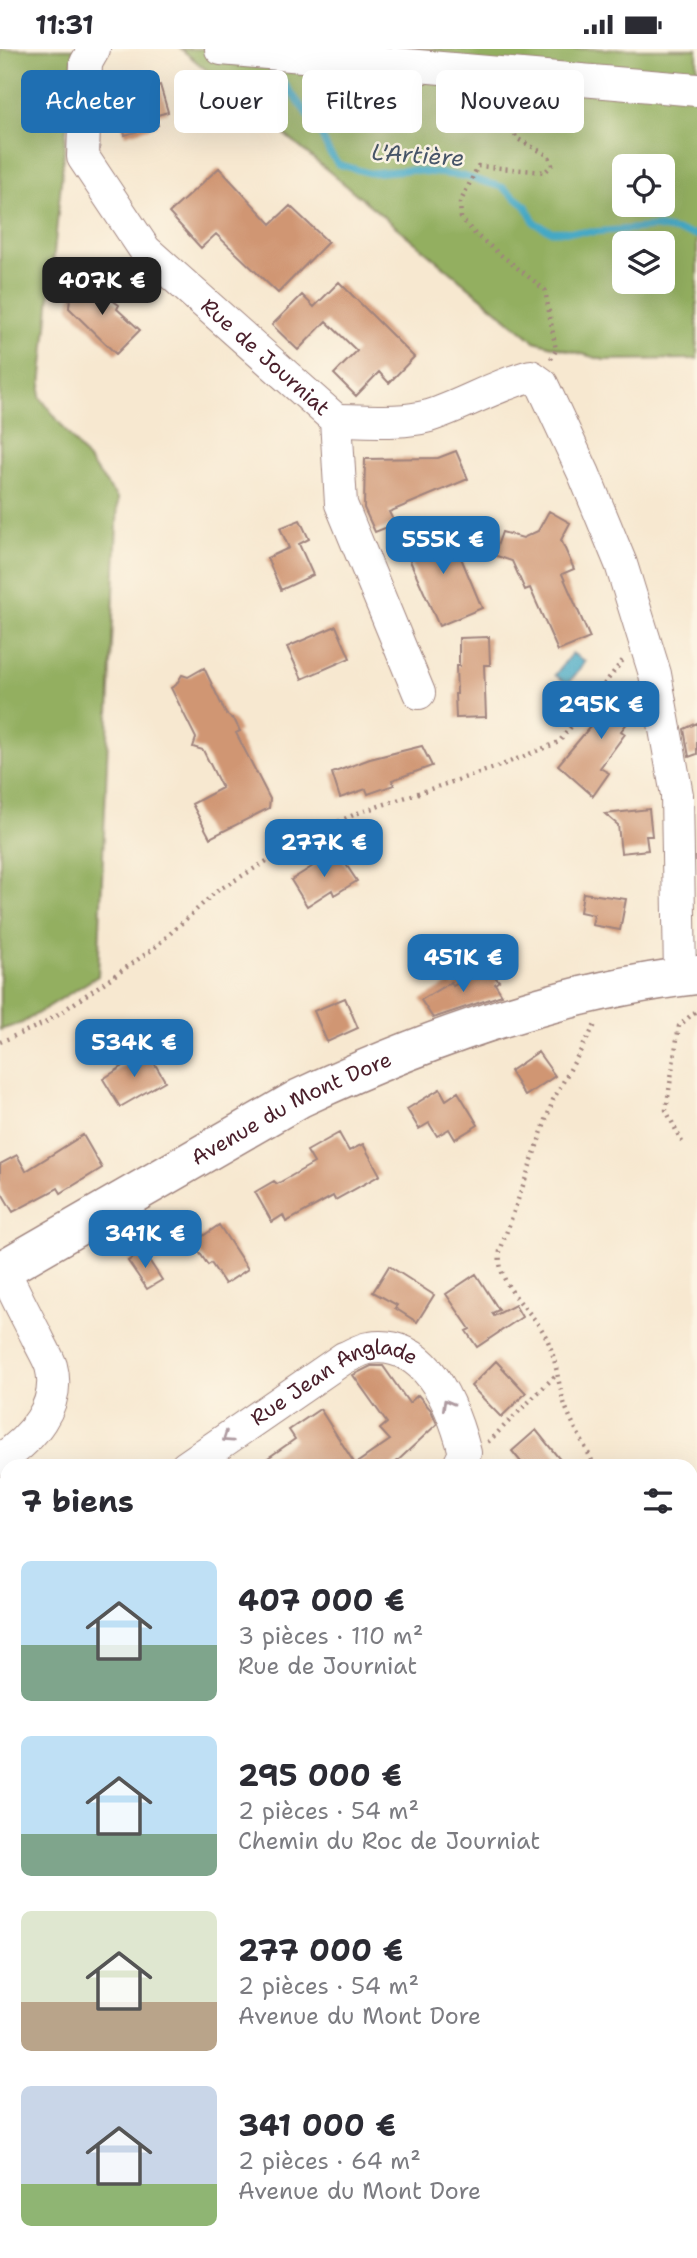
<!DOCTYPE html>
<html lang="fr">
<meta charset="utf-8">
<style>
body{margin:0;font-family:"Shantell Sans",sans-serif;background:#f7f7f7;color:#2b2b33;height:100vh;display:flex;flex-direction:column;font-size:26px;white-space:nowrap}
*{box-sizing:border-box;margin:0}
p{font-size:23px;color:#7c7c81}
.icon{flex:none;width:38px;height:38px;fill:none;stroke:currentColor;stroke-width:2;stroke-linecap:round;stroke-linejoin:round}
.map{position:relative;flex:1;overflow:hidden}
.panel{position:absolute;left:0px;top:1410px;width:698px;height:800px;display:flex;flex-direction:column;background:#fff;border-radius:21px 21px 0 0;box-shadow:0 7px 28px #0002}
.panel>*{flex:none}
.guide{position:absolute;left:21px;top:21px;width:656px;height:63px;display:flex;gap:14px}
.controls{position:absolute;left:612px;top:105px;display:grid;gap:14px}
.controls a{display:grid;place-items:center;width:63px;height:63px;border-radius:10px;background:#fff;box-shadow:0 7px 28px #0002;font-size:35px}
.price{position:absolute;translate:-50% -60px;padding:0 16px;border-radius:14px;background:#1f6fb2;color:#fff;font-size:23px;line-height:46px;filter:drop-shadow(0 2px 4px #0008)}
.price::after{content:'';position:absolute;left:50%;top:42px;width:21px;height:16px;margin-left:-10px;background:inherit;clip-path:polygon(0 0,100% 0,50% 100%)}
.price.active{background:#222;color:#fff}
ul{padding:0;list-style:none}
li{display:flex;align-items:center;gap:21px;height:175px;padding:0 21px}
li span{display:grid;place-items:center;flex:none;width:196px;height:140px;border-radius:10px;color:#555}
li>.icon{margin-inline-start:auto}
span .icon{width:84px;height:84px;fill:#fffc;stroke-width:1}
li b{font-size:30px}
h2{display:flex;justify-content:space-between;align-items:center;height:84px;padding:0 21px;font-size:30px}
.pill{padding:0 24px;border-radius:10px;background:#fff;box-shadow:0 7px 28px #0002;font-size:24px;line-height:63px}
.pill.active{background:#1f6fb2;color:#fff}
.status{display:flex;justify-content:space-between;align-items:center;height:49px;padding:0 35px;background:#fff;direction:ltr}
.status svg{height:19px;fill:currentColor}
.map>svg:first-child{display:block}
.forest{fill:#93af61;stroke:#6e6746;stroke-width:2;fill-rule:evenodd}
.water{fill:#45a8c5;stroke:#486478;stroke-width:2}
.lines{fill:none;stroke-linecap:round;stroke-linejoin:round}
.stream{stroke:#45a8c5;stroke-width:7}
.building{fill:#d09673}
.minor-casing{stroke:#a0847e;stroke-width:34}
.major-casing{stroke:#a0847e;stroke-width:41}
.path{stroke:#a0847e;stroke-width:4.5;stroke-dasharray:2 5;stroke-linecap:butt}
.minor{stroke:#fff;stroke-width:32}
.major{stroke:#fff;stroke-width:38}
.oneway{stroke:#ae9aa0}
.labels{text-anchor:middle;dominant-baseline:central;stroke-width:5;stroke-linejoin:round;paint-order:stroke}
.street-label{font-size:21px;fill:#4a1f2b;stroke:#fcf5e5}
.water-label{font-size:23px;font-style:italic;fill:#485669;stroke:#fcf5e5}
</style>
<div class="status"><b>11:31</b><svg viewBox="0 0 49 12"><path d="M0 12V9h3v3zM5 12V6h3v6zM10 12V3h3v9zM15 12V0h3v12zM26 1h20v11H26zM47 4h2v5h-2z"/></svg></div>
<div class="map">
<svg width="697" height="2209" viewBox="0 0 697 2209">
<rect width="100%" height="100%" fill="#fcf5e5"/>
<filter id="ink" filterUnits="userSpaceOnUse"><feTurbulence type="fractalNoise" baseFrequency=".0143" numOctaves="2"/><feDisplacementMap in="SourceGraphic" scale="14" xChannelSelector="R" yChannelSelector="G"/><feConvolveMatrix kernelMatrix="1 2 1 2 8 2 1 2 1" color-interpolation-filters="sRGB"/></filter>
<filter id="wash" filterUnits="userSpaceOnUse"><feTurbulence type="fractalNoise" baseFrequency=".00686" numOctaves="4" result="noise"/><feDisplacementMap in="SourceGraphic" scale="28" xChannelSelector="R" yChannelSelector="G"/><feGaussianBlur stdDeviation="1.57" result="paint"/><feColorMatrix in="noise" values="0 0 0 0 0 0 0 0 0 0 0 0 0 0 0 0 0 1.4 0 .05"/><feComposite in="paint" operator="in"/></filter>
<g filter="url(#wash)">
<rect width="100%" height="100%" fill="#f7e8d0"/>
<path class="forest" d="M 0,0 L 74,0 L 40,348 L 118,450 L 98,927 L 22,974 L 0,981 Z
M 181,0 L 697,0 L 697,310 L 604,311 L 534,292 ZM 625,117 L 663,117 L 663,156 L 625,156 ZM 625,194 L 663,194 L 663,233 L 625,233 Z"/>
<path class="water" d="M 572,604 L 585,613 L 568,635 L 555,626 Z"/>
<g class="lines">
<path class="stream" d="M 268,12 L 320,83 L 329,103 L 338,115 L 369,124 L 409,121 L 463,127 L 502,138 L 526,157 L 535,174 L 551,182 L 593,183 L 656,178 L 697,186
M 691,1644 L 697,1635
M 691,1845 L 697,1856
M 691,2122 L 697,2114
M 691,2203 L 692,2209"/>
</g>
<g id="blocks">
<path class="building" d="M 160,36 L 168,63 L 154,67 L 158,76 L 125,86 L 119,66 L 127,63 L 123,48 Z
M 219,119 L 271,175 L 290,157 L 328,193 L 278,244 L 216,185 L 201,199 L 169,164 Z
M 85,232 L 119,256 L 117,260 L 140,281 L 116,305 L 69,259 L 70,248 Z
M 339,233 L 414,308 L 389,334 L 379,323 L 356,347 L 334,325 L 357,302 L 326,272 L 298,301 L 272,276 L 302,246 L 314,258 Z
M 456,402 L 468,430 L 389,463 L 395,475 L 375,483 L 364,459 L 365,410 L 438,409 Z
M 549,462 L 570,474 L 561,491 L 574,520 L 562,525 L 590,589 L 558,602 L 530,539 L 525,541 L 512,512 L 494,506 L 502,483 L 523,489 L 538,482 Z
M 300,471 L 309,490 L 299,495 L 313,526 L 281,541 L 267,509 L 289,499 L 280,479 Z
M 448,478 L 482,559 L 439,577 L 403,496 Z
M 336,577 L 350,609 L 302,630 L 287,598 Z
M 489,588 L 490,616 L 484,616 L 486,668 L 456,669 L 455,645 L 457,645 L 456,617 L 459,617 L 459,589 Z
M 204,619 L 226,665 L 235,672 L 240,682 L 236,684 L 270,750 L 269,759 L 210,789 L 192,755 L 222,739 L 203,701 L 193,698 L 196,689 L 171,639 L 176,636 L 182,626 L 188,628 Z
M 626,635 L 640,646 L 642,655 L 621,682 L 625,685 L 600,719 L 609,724 L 593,747 L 558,716 Z
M 697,674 L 697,705 L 689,708 L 684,680 Z
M 422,697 L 432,717 L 392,731 L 394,736 L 368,745 L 366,740 L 340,749 L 332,724 L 370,710 Z
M 649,760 L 652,787 L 646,787 L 648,801 L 621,804 L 618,776 L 605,765 Z
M 337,802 L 357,832 L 334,846 L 332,841 L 307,857 L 291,831 Z
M 583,844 L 626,850 L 620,881 L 592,876 L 594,866 L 580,863 Z
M 485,918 L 499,932 L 495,935 L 502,946 L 433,969 L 421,951 L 451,933 L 453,937 Z
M 345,949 L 358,979 L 327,993 L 314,962 Z
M 147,1002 L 165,1032 L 120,1058 L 103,1030 Z
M 538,1003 L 555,1027 L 525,1047 L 510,1022 Z
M 440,1040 L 446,1051 L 458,1043 L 478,1076 L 455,1090 L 449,1080 L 437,1087 L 429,1074 L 419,1080 L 407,1060 Z
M 339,1084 L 349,1102 L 363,1095 L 380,1126 L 335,1151 L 333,1147 L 286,1173 L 283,1166 L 272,1173 L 255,1143 L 274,1132 L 277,1135 L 314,1114 L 307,1102 Z
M 83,1086 L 102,1119 L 61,1144 L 58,1139 L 13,1163 L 0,1141 L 0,1115 L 17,1106 L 26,1122 Z
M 219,1176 L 248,1220 L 225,1235 L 211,1214 L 208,1216 L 193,1194 Z
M 143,1202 L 162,1231 L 147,1240 L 128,1212 Z
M 389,1217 L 434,1246 L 417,1273 L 395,1259 L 397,1256 L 373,1243 Z
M 476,1225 L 499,1261 L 492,1264 L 494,1267 L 515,1256 L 522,1268 L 477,1298 L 466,1282 L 470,1280 L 446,1245 Z
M 496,1312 L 526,1344 L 501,1368 L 471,1337 Z
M 371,1317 L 383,1317 L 409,1354 L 418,1346 L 431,1361 L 437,1375 L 391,1418 L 255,1418 L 295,1390 L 289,1381 L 320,1360 L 355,1415 L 390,1391 L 380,1380 L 387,1374 L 353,1326 Z
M 536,1381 L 566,1418 L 525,1418 L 512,1402 Z"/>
</g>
</g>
<g filter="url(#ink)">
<use href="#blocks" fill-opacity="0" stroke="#a0847e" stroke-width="2"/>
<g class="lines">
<defs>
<g id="minor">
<path id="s1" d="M 94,0 L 86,14 L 83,108 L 145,201 L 336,371 L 341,455 L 419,644"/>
<path d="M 221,0 L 697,41"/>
<path d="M 336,371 C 366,371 400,375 429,367 C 464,356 495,336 531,327 L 542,335 L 584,425 L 621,515 L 655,625 L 677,746 L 680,928"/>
<path d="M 0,1411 C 30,1391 62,1357 51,1317 C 48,1308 41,1297 37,1288 C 25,1265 14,1243 3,1220"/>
<path id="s2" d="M 186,1418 L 344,1309 C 352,1306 361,1300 369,1299 C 428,1290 453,1358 465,1404 L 458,1418"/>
<path d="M 0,1729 L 7,1735"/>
<path d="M 0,1919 L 7,1908"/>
</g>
<g id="major">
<path id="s3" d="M 0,1222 L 300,1049 C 425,990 560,942 697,926"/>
</g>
</defs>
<use href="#minor" class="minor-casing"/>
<use href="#major" class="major-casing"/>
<path class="path" d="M 551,310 L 556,301 L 545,241 L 476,186 L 461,169 L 460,154 L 478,117 L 545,123 L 552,116 L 549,107 L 516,89 L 512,76 L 525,67 L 552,56
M 0,993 L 45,974 L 76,953 L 153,900 L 217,842 L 315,783 L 358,764 L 497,718 L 559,693 L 623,611
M 682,1093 L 666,1061 L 679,977 L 697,961
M 488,1393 L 557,1325
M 595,1418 C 586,1398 574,1379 566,1359 C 557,1335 557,1308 545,1286 C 529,1257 496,1238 500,1202 L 553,1051 L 596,974
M 0,1444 L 7,1439
M 691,1891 L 697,1904
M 691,1935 L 697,1934
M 691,1967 L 697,1951
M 0,2102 L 7,2095
M 650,2203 L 651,2209"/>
<use href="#minor" class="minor"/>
<use href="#major" class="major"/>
</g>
<defs><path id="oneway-chevron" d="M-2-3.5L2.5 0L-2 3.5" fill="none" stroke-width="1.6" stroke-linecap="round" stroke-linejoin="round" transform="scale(1.75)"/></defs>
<g class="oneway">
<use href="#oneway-chevron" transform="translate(447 1355) rotate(-119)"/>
<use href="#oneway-chevron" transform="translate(227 1389) rotate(146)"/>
</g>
</g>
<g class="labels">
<g class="street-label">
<text stroke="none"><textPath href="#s1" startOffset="383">Rue de Journiat</textPath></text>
<text stroke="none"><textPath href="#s3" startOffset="334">Avenue du Mont Dore</textPath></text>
<text stroke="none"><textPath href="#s2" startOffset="175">Rue Jean Anglade</textPath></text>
</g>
<g class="water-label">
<text transform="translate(418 106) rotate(4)">L'Artière</text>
</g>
</g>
</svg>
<div class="controls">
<a><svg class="icon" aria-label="locate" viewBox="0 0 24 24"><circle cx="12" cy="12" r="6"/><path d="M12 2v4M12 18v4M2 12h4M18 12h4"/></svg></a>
<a><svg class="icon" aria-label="layers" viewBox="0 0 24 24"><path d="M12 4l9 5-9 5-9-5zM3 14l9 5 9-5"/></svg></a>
</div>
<b class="price active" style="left:102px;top:268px">407K €</b>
<b class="price" style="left:443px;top:527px">555K €</b>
<b class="price" style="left:601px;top:692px">295K €</b>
<b class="price" style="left:324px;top:830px">277K €</b>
<b class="price" style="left:463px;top:945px">451K €</b>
<b class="price" style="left:134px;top:1030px">534K €</b>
<b class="price" style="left:145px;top:1221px">341K €</b>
<div class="guide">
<a class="pill active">Acheter</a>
<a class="pill">Louer</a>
<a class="pill">Filtres</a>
<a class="pill">Nouveau</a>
</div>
<section class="panel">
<h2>7 biens<svg class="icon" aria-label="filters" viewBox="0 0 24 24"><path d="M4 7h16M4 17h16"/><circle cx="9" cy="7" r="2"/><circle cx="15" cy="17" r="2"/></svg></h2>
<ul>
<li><span style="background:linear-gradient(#bfe0f5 60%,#7fa58c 0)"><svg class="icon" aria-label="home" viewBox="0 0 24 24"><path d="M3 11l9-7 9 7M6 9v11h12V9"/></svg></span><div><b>407 000 €</b><p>3 pièces · 110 m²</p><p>Rue de Journiat</p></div></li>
<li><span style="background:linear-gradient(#bfe0f5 70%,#7fa58c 0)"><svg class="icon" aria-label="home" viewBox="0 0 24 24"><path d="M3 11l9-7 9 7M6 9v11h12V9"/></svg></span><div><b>295 000 €</b><p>2 pièces · 54 m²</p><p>Chemin du Roc de Journiat</p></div></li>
<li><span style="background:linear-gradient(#dfe7d0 65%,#b9a48a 0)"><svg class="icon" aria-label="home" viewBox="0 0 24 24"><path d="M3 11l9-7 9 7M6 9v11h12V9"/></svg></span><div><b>277 000 €</b><p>2 pièces · 54 m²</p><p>Avenue du Mont Dore</p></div></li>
<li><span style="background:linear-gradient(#c9d6e8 70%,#8fb573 0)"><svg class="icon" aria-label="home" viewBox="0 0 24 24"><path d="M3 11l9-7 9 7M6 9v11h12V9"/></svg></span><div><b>341 000 €</b><p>2 pièces · 64 m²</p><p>Avenue du Mont Dore</p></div></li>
</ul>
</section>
</div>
